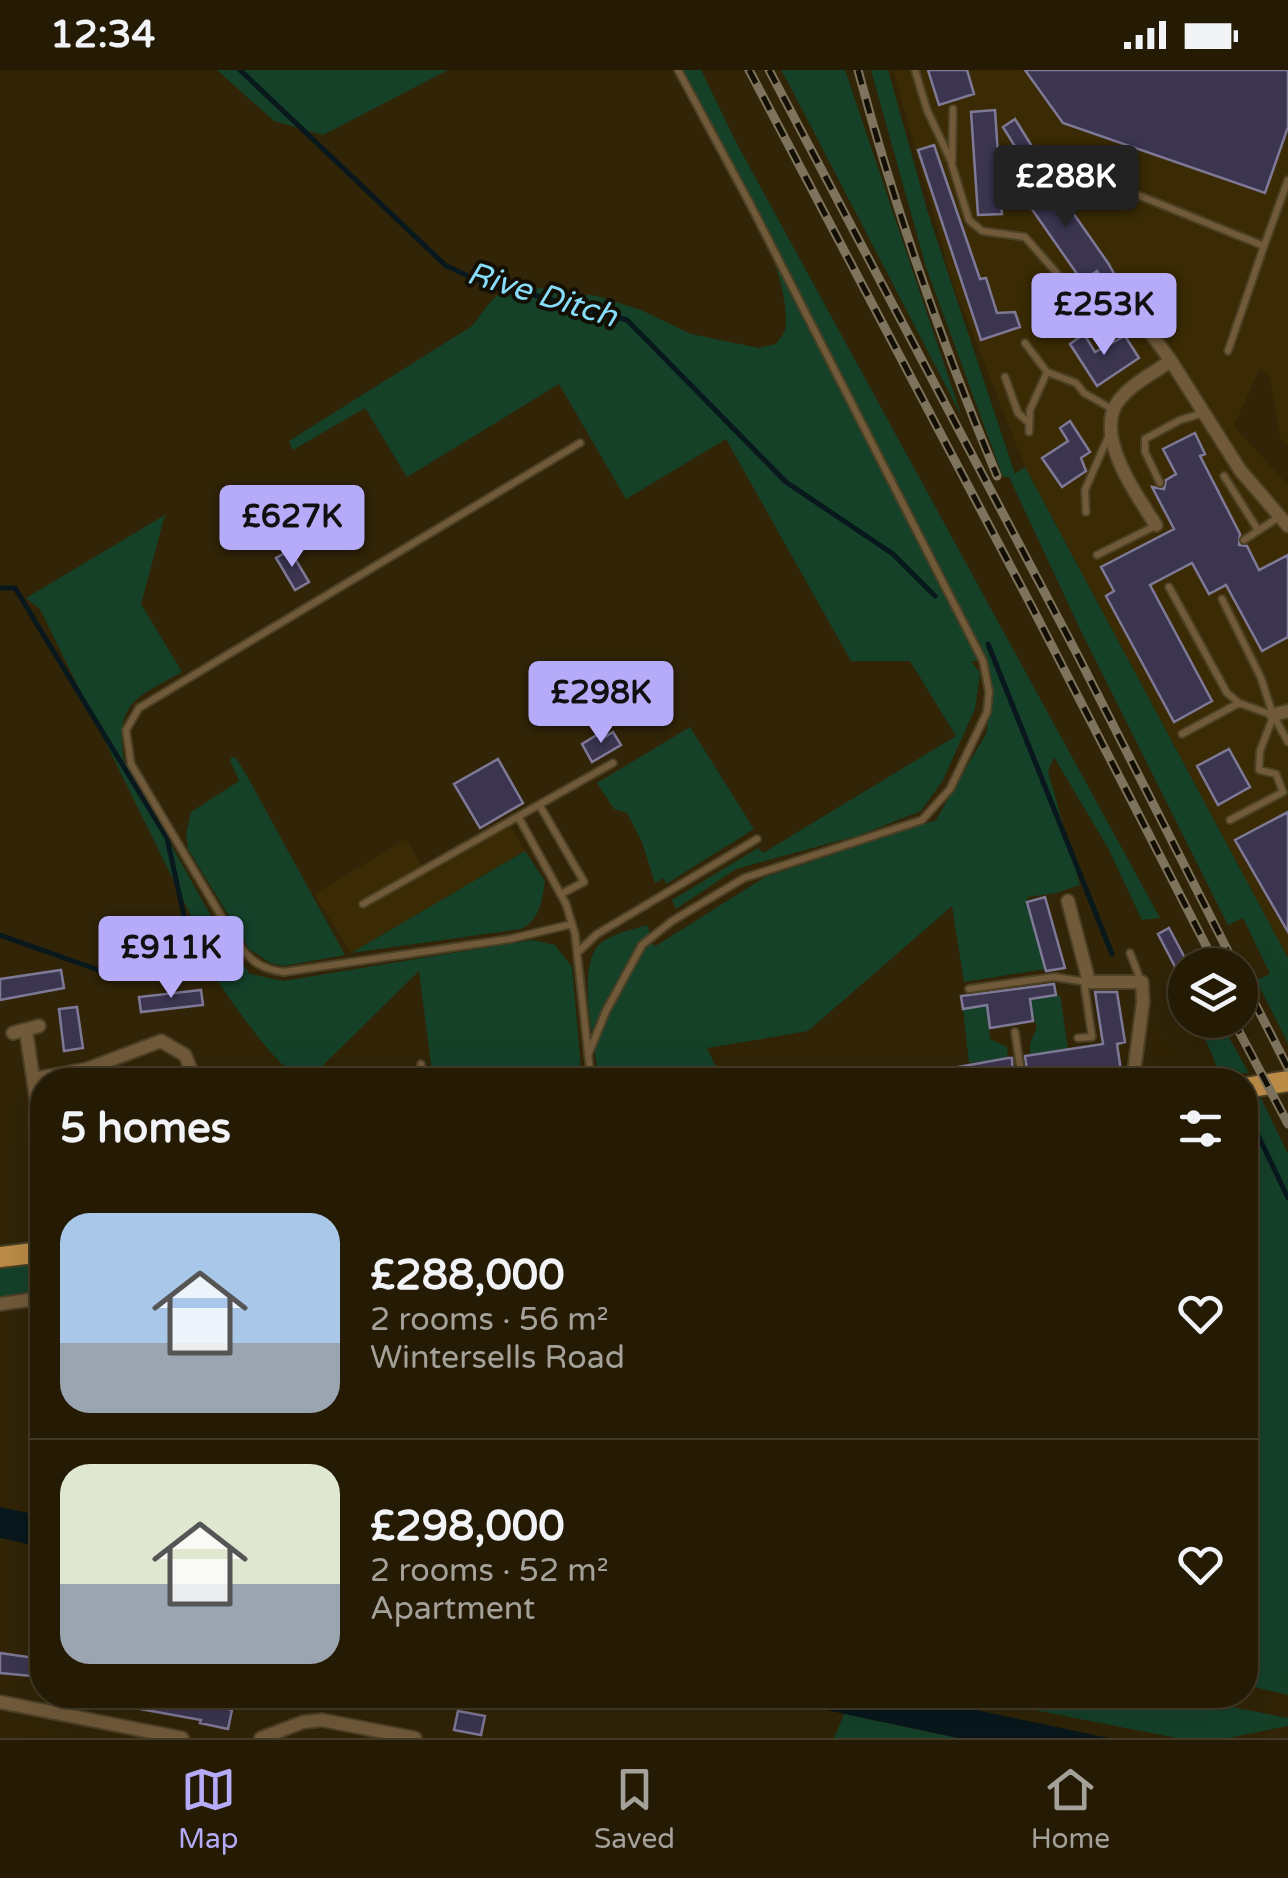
<!DOCTYPE html>
<meta charset="utf-8">
<style>
body{margin:0;font-family:"Varela Round",sans-serif;background:#312813;color:#f1f3f6;height:100vh;display:flex;flex-direction:column;font-size:38px;white-space:nowrap}
*{box-sizing:border-box;margin:0}
p{font-size:32px;color:#a3a19a}
.icon{flex:none;width:55px;height:55px;fill:none;stroke:currentColor;stroke-width:2;stroke-linecap:round;stroke-linejoin:round}
.map{position:relative;flex:1;overflow:hidden}
.side{position:absolute;left:30px;top:998px;width:1228px;height:640px;display:flex;flex-direction:column;background:#251b05;border-radius:40px;box-shadow:0 10px 40px #0002,0 0 0 2px #423927}
.side>*{flex:none}
.buttons{position:absolute;left:1168px;top:878px;display:grid;gap:20px}
.buttons a{display:grid;place-items:center;width:90px;height:90px;border-radius:50%;background:#251b05;box-shadow:0 10px 40px #0002,0 0 0 2px #423927;font-size:50px}
.price{position:absolute;translate:-50% -85px;padding:0 22px;border-radius:10px;background:#b6abf8;color:#111;font-size:32px;line-height:65px;filter:drop-shadow(0 2px 5px #0008)}
.price::after{content:'';position:absolute;left:50%;top:60px;width:30px;height:22px;margin-left:-15px;background:inherit;clip-path:polygon(0 0,100% 0,50% 100%)}
.price.on{background:#222;color:#fff}
ul{padding:0;list-style:none}
li{display:flex;align-items:center;gap:30px;height:250px;padding:0 30px}
li+li{border-top:2px solid #423927}
li span{display:grid;place-items:center;flex:none;width:280px;height:200px;border-radius:30px;color:#555}
li>.icon{margin-inline-start:auto}
span .icon{width:120px;height:120px;fill:#fffc;stroke-width:1}
li b{font-size:42px}
h2{display:flex;justify-content:space-between;align-items:center;height:120px;padding:0 30px;font-size:42px}
.status{display:flex;justify-content:space-between;align-items:center;height:70px;padding:0 50px;background:#251b05;direction:ltr}
.status svg{height:28px;fill:currentColor}
.menu{display:flex;justify-content:space-around;align-items:center;height:140px;border-top:2px solid #423927;background:#251b05;font-size:28px;color:#a3a19a}
.menu a{display:grid;justify-items:center;gap:5px}
.menu .on{color:#b6abf8}
.map>svg:first-child{display:block}
.built{fill:#3a2b04}
.green{fill:#154129}
.water{fill:#08181d}
.lines{fill:none;stroke-linecap:round;stroke-linejoin:round}
.stream{stroke:#08181d;stroke-width:5}
.building{fill:#3b3550;stroke:#7f7998;stroke-width:2.5}
.lane-casing{stroke:#4c4025;stroke-width:10}
.street-casing{stroke:#4c4025;stroke-width:16}
.primary-casing{stroke:#4c4025;stroke-width:24}
.lane{stroke:#715a3a;stroke-width:6}
.street{stroke:#715a3a;stroke-width:12}
.primary{stroke:#bc8c47;stroke-width:20}
.rail-casing{stroke:#7e735c;stroke-width:9}
.rail{stroke:#140f04;stroke-width:5;stroke-dasharray:15;stroke-linecap:butt}
.labels{text-anchor:middle;dominant-baseline:central;stroke-width:8;stroke-linejoin:round;paint-order:stroke}
.water-label{font-size:32px;font-style:italic;fill:#87ddf9;stroke:#140f04}
</style>
<div class="status"><b>12:34</b><svg viewBox="0 0 49 12"><path d="M0 12V9h3v3zM5 12V6h3v6zM10 12V3h3v9zM15 12V0h3v12zM26 1h20v11H26zM47 4h2v5h-2z"/></svg></div>
<div class="map">
<svg width="1288" height="1668" viewBox="0 0 1288 1668">
<rect width="100%" height="100%" fill="#312407"/>
<path class="built" d="M 893,0 L 1288,0 L 1288,377 L 1280,367 L 1270,308 L 1260,298 L 1234,356 L 1288,415 L 1288,888 L 1025,397 L 953,214 Z
M 505,748 L 525,781 L 351,883 L 314,824 L 406,769 L 423,797 Z"/>
<path class="green" d="M 217,0 L 448,0 L 323,65 L 274,51 Z
M 678,0 L 701,0 L 737,74 L 1160,848 L 1142,850 L 1108,778 L 1054,687 L 1048,701 L 1080,815 L 1056,823 L 1027,827 L 1045,899 L 964,912 L 952,836 L 808,961 L 707,978 L 722,1010 L 599,1010 C 595,977 577,903 597,877 C 608,864 632,860 647,855 L 654,877 L 765,807 L 936,750 L 987,662 L 989,622 L 983,591 L 971,591 L 980,603 L 975,639 L 943,710 L 921,741 L 860,765 L 736,799 L 676,839 L 672,830 L 758,778 L 763,783 L 956,666 L 910,591 L 851,591 L 726,369 L 626,429 L 559,314 L 407,407 L 365,338 L 293,380 L 289,371 L 472,256 C 485,239 497,219 518,215 L 597,226 L 641,240 L 691,264 L 759,278 L 776,274 C 781,267 786,262 786,254 C 789,186 711,61 678,0 Z
M 781,0 L 845,0 L 962,347 L 791,18 Z
M 871,0 L 888,0 L 928,143 L 1015,404 L 1025,397 L 1288,888 L 1288,973 L 1256,910 L 1270,904 L 1243,848 L 1228,855 L 1080,559 L 1009,407 L 1003,407 L 926,197 Z
M 165,445 L 141,534 L 182,602 C 134,629 115,632 124,691 L 220,862 L 250,904 L 283,911 L 532,870 L 555,875 L 572,897 L 582,1010 L 433,1010 L 419,901 L 308,1010 C 278,1010 209,896 189,868 L 200,864 L 40,539 L 26,528 Z
M 690,657 L 754,759 L 666,814 L 664,808 L 655,813 L 642,772 L 627,743 L 614,739 L 597,713 Z
M 232,687 L 236,688 L 247,706 L 345,885 L 283,896 L 270,893 L 249,879 L 188,779 L 186,763 L 191,742 L 239,711 L 230,690 Z
M 525,781 L 545,811 C 542,830 540,850 521,859 L 351,883 Z
M 1060,925 L 1068,979 L 1030,985 L 1030,974 L 1037,957 L 1031,939 L 988,946 L 990,969 L 1007,977 L 1008,988 L 969,993 L 963,939 Z
M 1197,950 L 1219,950 L 1249,1003 L 1220,1004 Z
M 1261,1028 L 1288,1084 L 1288,1625 L 1245,1615 L 1245,1032 Z
M 42,1181 L 42,1223 L 0,1230 L 0,1187 Z
M 958,1625 L 1221,1625 L 1227,1636 L 1288,1648 L 1288,1656 L 1228,1668 L 1177,1668 Z
M 844,1644 L 845,1644 L 958,1668 L 834,1668 Z"/>
<path class="water" d="M 0,1437 L 42,1446 L 42,1477 L 0,1468 Z
M 756,1625 L 905,1625 L 1109,1668 L 958,1668 Z"/>
<g class="lines">
<path class="stream" d="M 240,0 L 445,195 L 474,209 L 627,250 L 786,412 L 893,484 L 935,526
M 0,518 L 15,518 L 167,768 L 187,860 L 170,890 L 132,898
M 988,574 L 1112,884
M 0,865 L 104,902
M 1246,1040 L 1288,1128"/>
</g>
<path class="building" d="M 928,0 L 967,0 L 974,24 L 939,35 Z
M 1025,0 L 1288,0 L 1288,57 L 1265,123 L 1063,53 Z
M 995,40 L 1002,144 L 978,145 L 971,42 Z
M 1015,49 L 1036,83 L 1024,91 L 1003,57 Z
M 934,75 L 980,209 L 986,208 L 997,243 L 1015,242 L 1020,257 L 981,270 L 918,80 Z
M 1041,97 L 1108,193 L 1124,221 L 1114,227 L 1097,201 L 1082,211 L 1015,115 Z
M 1084,264 L 1095,282 L 1125,266 L 1139,288 L 1097,316 L 1070,274 Z
M 1070,351 L 1090,382 L 1081,388 L 1086,401 L 1062,417 L 1042,388 L 1068,371 L 1060,358 Z
M 1195,363 L 1205,384 L 1200,386 L 1240,464 L 1239,475 L 1247,476 L 1259,500 L 1288,485 L 1288,567 L 1262,581 L 1226,515 L 1209,524 L 1192,493 L 1150,515 L 1212,631 L 1174,652 L 1106,526 L 1114,521 L 1101,497 L 1174,459 L 1152,417 L 1164,419 L 1166,410 L 1176,404 L 1163,379 Z
M 290,480 L 309,512 L 295,520 L 276,488 Z
M 613,662 L 621,675 L 592,692 L 582,674 L 600,663 L 603,668 Z
M 1229,679 L 1250,717 L 1218,735 L 1197,696 Z
M 498,689 L 523,733 L 480,758 L 454,714 Z
M 1288,742 L 1288,862 L 1235,770 Z
M 1045,827 L 1065,898 L 1046,901 L 1027,832 Z
M 1169,858 L 1185,888 L 1185,916 L 1158,864 Z
M 61,900 L 64,918 L 0,930 L 0,909 Z
M 1054,914 L 1056,925 L 1030,929 L 1033,951 L 990,958 L 987,935 L 963,939 L 961,926 Z
M 201,920 L 203,935 L 141,942 L 139,927 Z
M 1095,922 L 1117,922 L 1125,972 L 1117,974 L 1121,1001 L 1048,1010 L 1043,1010 L 1042,1005 L 1028,1007 L 1025,986 L 1103,974 Z
M 77,937 L 83,978 L 64,981 L 59,939 Z
M 1008,988 L 1012,988 L 1013,1010 L 926,1010 L 925,1003 Z
M 0,1583 L 42,1589 L 42,1607 L 0,1603 Z
M 131,1625 L 193,1629 L 232,1640 L 228,1659 L 200,1653 L 201,1650 L 129,1637 Z
M 458,1641 L 485,1646 L 481,1665 L 454,1660 Z"/>
<g class="lines">
<defs>
<path id="lane" d="M 915,0 L 927,40 L 952,93
M 953,39 L 952,95 L 969,150 L 982,161 L 1025,167 L 1097,249 L 1141,251
M 1083,103 L 1264,176 L 1288,110
M 1025,273 L 1047,302 L 1076,313 L 1084,323 L 1112,339
M 1228,281 L 1264,176
M 1005,307 L 1018,343 L 1029,353
M 1029,362 L 1030,340 L 1047,302
M 1224,406 L 1258,460
M 1160,413 L 1145,382 L 1145,369 L 1180,350 L 1204,343
M 1086,442 L 1085,420 L 1109,365
M 1244,470 L 1279,447
M 1097,485 L 1155,456
M 1169,517 L 1227,623 L 1239,633 L 1272,645
M 1222,529 L 1261,608 L 1273,645 L 1288,672
M 1182,664 L 1239,633
M 540,736 L 584,812 L 561,824
M 519,748 L 566,834 L 575,864 L 591,1010
M 1230,750 L 1283,722 L 1276,704 L 1259,700 L 1260,681 L 1273,647
M 363,834 L 613,693
M 572,854 L 510,869 L 284,902 C 259,899 248,889 234,868 L 131,694 L 126,660 L 139,638 L 580,373
M 578,882 L 597,864 L 757,769
M 1130,883 L 1141,911
M 969,919 L 1054,907 L 1087,912
M 1015,962 L 1022,1010
M 1078,968 L 1092,967 L 1084,912
M 588,985 L 606,941 L 642,875 L 672,851 L 744,808 L 922,750 L 950,719 L 987,642 L 989,622 L 983,591 L 749,132 L 678,0
M 421,994 L 423,1010"/>
<path id="street" d="M 1142,251 L 1171,291
M 1156,455 C 1138,428 1101,375 1113,341 C 1120,320 1153,303 1171,291 L 1240,400 L 1288,456
M 1273,645 L 1288,641
M 1068,831 L 1089,912 L 1142,912 L 1143,932 L 1133,1010
M 26,961 L 42,1068
M 13,963 L 39,956
M 33,1009 L 87,999 L 161,971 L 185,985 L 195,1010
M 0,1234 L 42,1228
M 0,1632 L 182,1668
M 261,1668 L 303,1652 L 322,1650 L 415,1668"/>
<path id="primary" d="M 1245,1018 L 1288,1011
M 0,1187 L 42,1182"/>
</defs>
<use href="#lane" class="lane-casing"/>
<use href="#street" class="street-casing"/>
<use href="#primary" class="primary-casing"/>
<use href="#lane" class="lane"/>
<use href="#street" class="street"/>
<use href="#primary" class="primary"/>
<defs>
<path id="rail" d="M 749,0 L 1032,537 L 1216,895
M 769,0 L 1076,582 L 1235,895
M 858,0 C 895,139 942,274 997,406
M 1240,904 L 1288,998
M 1233,950 L 1288,1054"/>
</defs>
<use href="#rail" class="rail-casing"/>
<use href="#rail" class="rail"/>
</g>
<g class="labels">
<g class="water-label">
<text transform="translate(542 225) rotate(17)">Rive Ditch</text>
</g>
</g>
</svg>
<div class="buttons">
<a><svg class="icon" aria-label="layers" viewBox="0 0 24 24"><path d="M12 4l9 5-9 5-9-5zM3 14l9 5 9-5"/></svg></a>
</div>
<b class="price on" style="left:1066px;top:160px">£288K</b>
<b class="price" style="left:1104px;top:288px">£253K</b>
<b class="price" style="left:292px;top:500px">£627K</b>
<b class="price" style="left:601px;top:676px">£298K</b>
<b class="price" style="left:171px;top:931px">£911K</b>
<section class="side">
<h2>5 homes<svg class="icon" aria-label="filters" viewBox="0 0 24 24"><path d="M4 7h16M4 17h16"/><circle cx="9" cy="7" r="2"/><circle cx="15" cy="17" r="2"/></svg></h2>
<ul>
<li><span style="background:linear-gradient(#a9c7e8 65%,#9aa5b1 0)"><svg class="icon" aria-label="home" viewBox="0 0 24 24"><path d="M3 11l9-7 9 7M6 9v11h12V9"/></svg></span><div><b>£288,000</b><p>2 rooms · 56 m²</p><p>Wintersells Road</p></div><svg class="icon" aria-label="heart" viewBox="0 0 24 24"><path d="M12 20l-8-8c-3-5 5-10 8-4 3-6 11-1 8 4z"/></svg></li>
<li><span style="background:linear-gradient(#dfe7d0 60%,#9aa5b1 0)"><svg class="icon" aria-label="home" viewBox="0 0 24 24"><path d="M3 11l9-7 9 7M6 9v11h12V9"/></svg></span><div><b>£298,000</b><p>2 rooms · 52 m²</p><p>Apartment</p></div><svg class="icon" aria-label="heart" viewBox="0 0 24 24"><path d="M12 20l-8-8c-3-5 5-10 8-4 3-6 11-1 8 4z"/></svg></li>
</ul>
</section>
</div>
<nav class="menu">
<a class="on"><svg class="icon" aria-label="map" viewBox="0 0 24 24"><path d="M3 6l6-2 6 2 6-2v14l-6 2-6-2-6 2zM9 4v14M15 6v14"/></svg>Map</a>
<a><svg class="icon" aria-label="saved" viewBox="0 0 24 24"><path d="M7 4h10v16l-5-4-5 4z"/></svg>Saved</a>
<a><svg class="icon" aria-label="home" viewBox="0 0 24 24"><path d="M3 11l9-7 9 7M6 9v11h12V9"/></svg>Home</a>
</nav>
